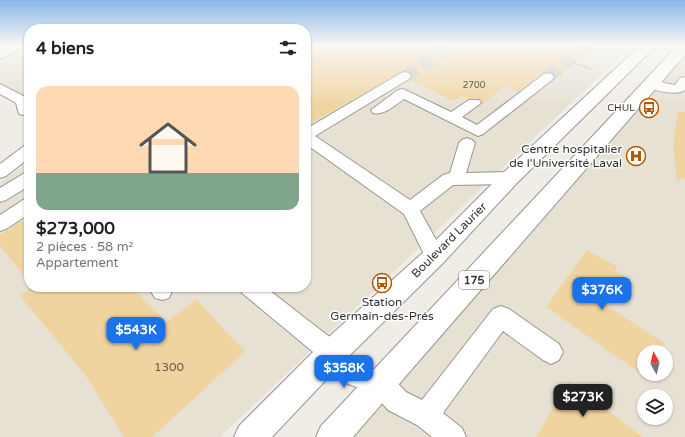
<!DOCTYPE html>
<html lang="fr">
<meta charset="utf-8">
<style>
body{margin:0;font-family:"Varela Round",sans-serif;background:#f2f2f2;color:#202124;height:100vh;display:flex;flex-direction:column;font-size:15px;white-space:nowrap}
*{box-sizing:border-box;margin:0}
p{font-size:13px;color:#757577}
.icon{flex:none;width:22px;height:22px;fill:none;stroke:currentColor;stroke-width:2;stroke-linecap:round;stroke-linejoin:round}
.map{position:relative;flex:1;overflow:hidden}
.panel{position:absolute;left:24px;top:24px;width:287px;height:268px;display:flex;flex-direction:column;background:#fff;border-radius:16px;box-shadow:0 1px 3px #0004}
.panel>*{flex:none}
.needle{width:26px;rotate:352deg}
.buttons{position:absolute;left:637px;top:345px;display:grid;gap:8px}
.buttons a{display:grid;place-items:center;width:36px;height:36px;border-radius:50%;background:#fff;box-shadow:0 1px 3px #0004;font-size:20px}
.price{position:absolute;translate:-50% -34px;padding:0 9px;border-radius:8px;background:#1a73e8;color:#fff;font-size:13px;line-height:26px;filter:drop-shadow(0 1px 2px #0008)}
.price::after{content:'';position:absolute;left:50%;top:24px;width:12px;height:9px;margin-left:-6px;background:inherit;clip-path:polygon(0 0,100% 0,50% 100%)}
.price.on{background:#222;color:#fff}
ul{padding:0;list-style:none}
li{display:grid;align-content:center;gap:8px;height:212px;padding:0 12px}
li span{display:grid;place-items:center;height:124px;border-radius:12px;color:#555}
li>.icon{margin-inline-start:auto}
span .icon{width:72px;height:72px;fill:#fffc;stroke-width:1}
li b{font-size:17px}
h2{display:flex;justify-content:space-between;align-items:center;height:48px;padding:0 12px;font-size:17px}
.map>svg:first-child{display:block}
.built{fill:#e7e1d4;fill-rule:evenodd}
.building{fill:#f0d4a0}
.lines{fill:none;stroke-linecap:round;stroke-linejoin:round}
.minor-tunnel{stroke:#cac8c3;stroke-width:13;stroke-dasharray:13 6;stroke-linecap:butt}
.minor-casing{stroke:#989690;stroke-width:2}
.major-casing{stroke:#989690;stroke-width:2}
.path{stroke:#8d8b88;stroke-width:2;stroke-dasharray:1.5 2;stroke-linecap:butt}
.minor{fill:#fff;fill-rule:evenodd}
.major{fill:#fff;fill-rule:evenodd}
.labels{text-anchor:middle;dominant-baseline:central;stroke-width:3;stroke-linejoin:round;paint-order:stroke}
.far-number-label{font-size:9px;fill:#635b4d}
.far-poi-label{font-size:10px;fill:#343331;stroke:#fff;text-anchor:end}
.shield{fill:#fff;stroke:#71706f;stroke-width:1}
.shield-label{font-size:11px;font-weight:bold;fill:#343331}
.poi-label{font-size:12px;fill:#343331;stroke:#fff;text-anchor:end}
.street-label{font-size:12px;fill:#343331;stroke:#fff}
.near-number-label{font-size:12px;fill:#635b4d}
</style>
<div class="map">
<svg width="685" height="437" viewBox="0 0 685 437">
<rect width="100%" height="100%" fill="#f0ede7"/>
<path class="built" d="M 29,45 L 29,102 L 0,83 L 0,60 Z
M 306,45 L 632,45 L 220,437 L 0,437 L 0,182 L 29,161 L 29,287 L 306,287 Z
M 685,46 L 685,437 L 332,437 ZM 644,352 L 666,352 L 666,374 L 644,374 ZM 644,396 L 666,396 L 666,418 L 644,418 Z"/>
<path class="building" d="M 306,45 L 595,45 L 554,80 L 555,76 L 552,73 L 544,73 L 518,92 L 505,86 L 483,104 L 481,105 L 482,102 L 479,98 L 467,99 L 461,96 L 455,100 L 451,100 L 410,80 L 412,75 L 409,72 L 401,72 L 306,126 Z
M 678,111 L 685,112 L 685,179 L 677,180 L 673,145 Z
M 21,221 L 29,226 L 29,282 L 0,246 L 0,235 Z
M 587,250 L 618,267 L 615,271 L 625,277 L 607,306 L 664,343 L 660,352 L 644,352 L 644,374 L 649,374 L 647,378 L 546,307 Z
M 32,287 L 131,287 L 167,322 L 196,299 L 245,352 L 152,437 L 124,437 L 84,373 L 20,296 Z
M 569,381 L 643,437 L 536,437 Z"/>
<g class="lines">
<path class="minor-tunnel" d="M 405,76 L 436,58 L 444,45
M 548,77 L 586,45"/>
<defs>
<path id="minor" d="M 405,72 L 409,73 L 411,76 L 409,79 L 315,136 L 410,200 L 443,175 L 450,173 L 459,143 L 462,140 L 467,138 L 472,140 L 475,143 L 466,173 L 510,172 L 516,174 L 518,178 L 516,182 L 510,184 L 453,185 L 420,211 L 445,256 L 442,262 L 435,264 L 428,262 L 404,214 L 306,144 L 306,129 L 401,73 Z
M 548,73 L 552,74 L 554,77 L 552,80 L 483,134 L 478,136 L 404,99 C 395,105 384,116 373,113 L 371,110 L 398,90 L 403,89 L 451,112 L 469,100 L 479,100 L 481,103 L 462,117 L 477,125 L 544,74 Z
M 685,77 L 685,90 C 678,96 650,91 645,84 L 646,81 C 655,79 666,84 675,85 L 680,78 Z
M 0,84 L 27,98 L 29,102 L 29,114 L 24,115 L 19,114 L 16,103 L 0,94 Z
M 29,145 L 29,158 L 6,176 L 0,178 L 0,164 L 24,146 Z
M 29,172 L 29,186 L 6,200 L 0,202 L 0,188 L 23,174 Z
M 29,198 L 29,214 L 6,229 L 0,231 L 0,215 L 23,200 Z
M 148,287 L 171,287 L 172,291 L 169,298 L 162,300 L 155,298 Z
M 239,287 L 265,287 L 340,345 L 363,366 L 389,374 L 406,392 L 422,400 L 493,309 L 501,306 L 509,309 L 559,344 L 563,352 L 559,360 L 551,364 L 543,360 L 503,331 L 443,413 L 462,428 L 466,437 L 432,437 L 417,425 L 388,410 L 373,393 L 348,384 L 324,361 L 242,293 Z"/>
<path id="major" d="M 5,45 L 23,45 L 5,57 L 0,58 L 0,48 Z
M 641,45 L 657,45 L 517,183 L 443,263 L 342,363 L 272,437 L 234,437 L 239,426 L 322,343 L 427,249 L 503,173 Z
M 678,45 L 685,45 L 685,55 L 353,437 L 316,437 L 321,426 Z"/>
</defs>
<use href="#minor" class="minor-casing"/>
<use href="#major" class="major-casing"/>
<path class="path" d="M 574,63 L 591,69"/>
<use href="#minor" class="minor"/>
<use href="#major" class="major"/>
</g>
<linearGradient id="sky" x2="0" y2="1"><stop stop-color="#87b7e8"/><stop offset="0.42" stop-color="#f8f7f4"/><stop offset="1" stop-color="#f8f7f4" stop-opacity="0"/></linearGradient>
<rect width="685" height="107" fill="url(#sky)"/>
<defs>
<symbol id="bus-ring" viewBox="-11 -11 22 22"><circle r="9.5" fill="#fff" stroke="#b55803" stroke-width="1.5"/><path d="M-5-6H5V4H4V6H2V4H-2V6H-4V4H-5ZM-3.5-4V0h7V-4ZM-3.5 1.2v1.5H-2V1.2ZM2 1.2v1.5H3.5V1.2Z" fill="#b55803"/></symbol>
<symbol id="hospital-ring" viewBox="-11 -11 22 22"><circle r="9.5" fill="#fff" stroke="#b55803" stroke-width="1.5"/><path d="M-5-5h3v3.5h4V-5h3V5h-3V1.5h-4V5h-3Z" fill="#b55803"/></symbol>
</defs>
<g fill-rule="evenodd">
<use href="#bus-ring" x="638" y="97" width="22" height="22"/>
<use href="#hospital-ring" x="625" y="145" width="22" height="22"/>
<use href="#bus-ring" x="371" y="272" width="22" height="22"/>
</g>
<g class="labels">
<g class="far-number-label">
<text x="474" y="85">2700</text>
</g>
<g class="far-poi-label">
<text x="635" y="108">CHUL</text>
</g>
<rect class="shield" x="459" y="271" width="30" height="18" rx="3"/>
<g class="shield-label">
<text x="474" y="280">175</text>
</g>
<g class="poi-label">
<text x="622" y="149">Centre hospitalier<tspan x="622" dy="14">de l'Université Laval</tspan></text>
<text x="382" y="302" text-anchor="middle">Station<tspan x="382" dy="14">Germain-des-Prés</tspan></text>
</g>
<g class="street-label">
<text transform="translate(449 240) rotate(-45)">Boulevard Laurier</text>
</g>
<g class="near-number-label">
<text x="169" y="367">1300</text>
</g>
</g>
</svg>
<div class="buttons">
<a><svg class="needle" viewBox="-14 -14 28 28"><path d="M0-13l5 13h-10z" fill="#e53935"/><path d="M0 13l5-13h-10z" fill="#757577"/></svg></a>
<a><svg class="icon" aria-label="layers" viewBox="0 0 24 24"><path d="M12 4l9 5-9 5-9-5zM3 14l9 5 9-5"/></svg></a>
</div>
<b class="price" style="left:602px;top:311px">$376K</b>
<b class="price" style="left:136px;top:351px">$543K</b>
<b class="price" style="left:344px;top:389px">$358K</b>
<b class="price on" style="left:583px;top:418px">$273K</b>
<section class="panel">
<h2>4 biens<svg class="icon" aria-label="filters" viewBox="0 0 24 24"><path d="M4 7h16M4 17h16"/><circle cx="9" cy="7" r="2"/><circle cx="15" cy="17" r="2"/></svg></h2>
<ul>
<li><span style="background:linear-gradient(#ffd9b3 70%,#7fa58c 0)"><svg class="icon" aria-label="home" viewBox="0 0 24 24"><path d="M3 11l9-7 9 7M6 9v11h12V9"/></svg></span><div><b>$273,000</b><p>2 pièces · 58 m²</p><p>Appartement</p></div></li>
</ul>
</section>
</div>
